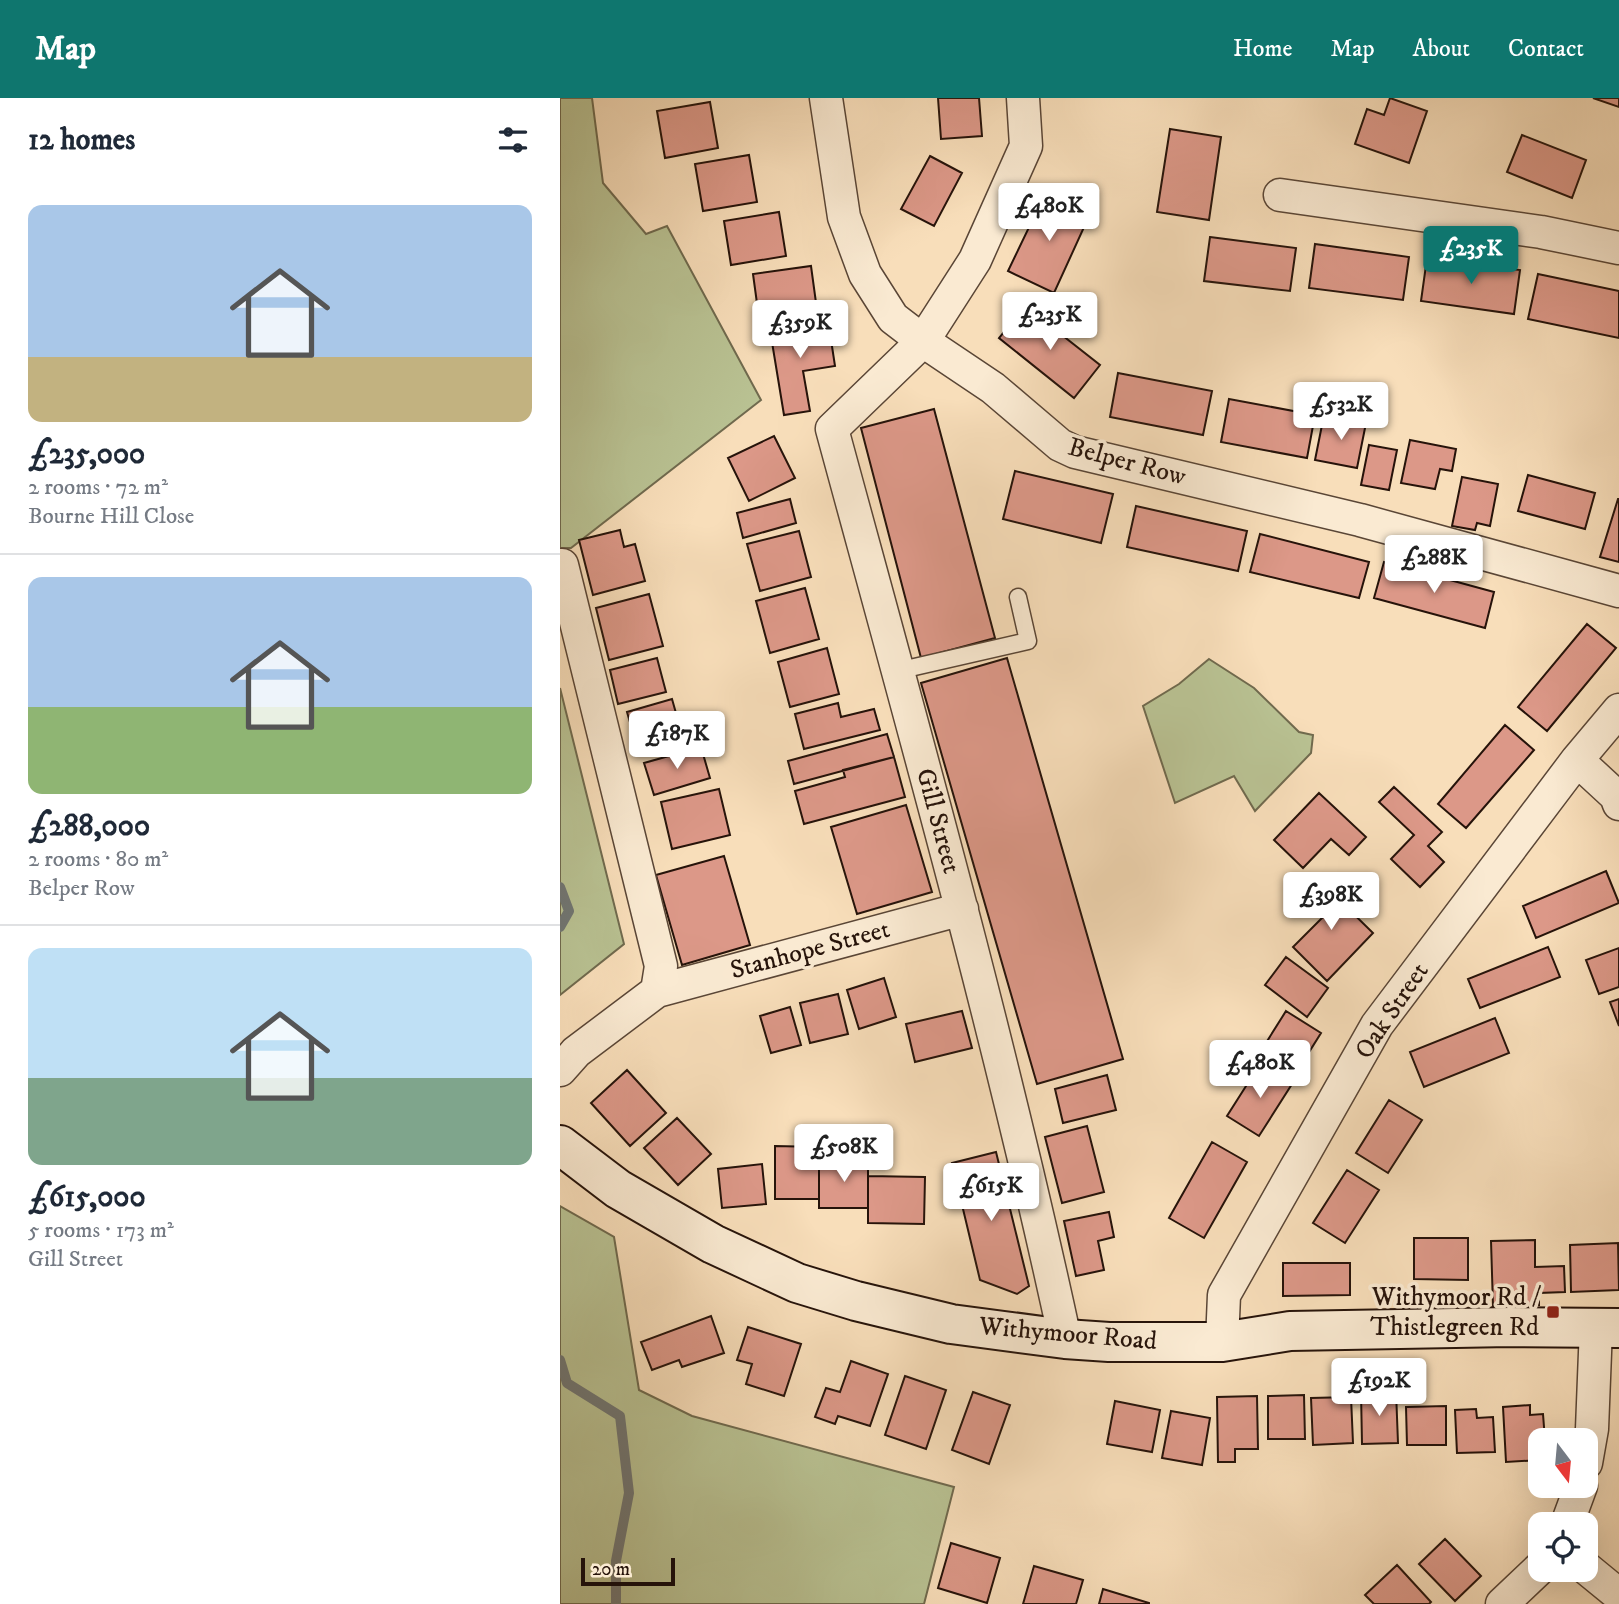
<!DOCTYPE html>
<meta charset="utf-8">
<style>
body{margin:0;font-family:"IM FELL DW Pica",serif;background:#f2f2f3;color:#1f2937;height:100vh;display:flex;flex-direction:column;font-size:26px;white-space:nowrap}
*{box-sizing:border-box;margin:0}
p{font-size:23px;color:#747a83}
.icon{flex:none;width:38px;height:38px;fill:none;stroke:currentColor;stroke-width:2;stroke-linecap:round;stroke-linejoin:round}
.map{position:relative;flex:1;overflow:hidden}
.panel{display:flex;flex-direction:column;background:#fff;width:560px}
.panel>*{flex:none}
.needle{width:46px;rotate:164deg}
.controls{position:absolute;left:968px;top:1330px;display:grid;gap:14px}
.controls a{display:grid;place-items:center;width:70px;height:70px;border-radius:14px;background:#fff;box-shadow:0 7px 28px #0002;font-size:35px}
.scale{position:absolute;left:21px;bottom:18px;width:94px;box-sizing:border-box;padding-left:7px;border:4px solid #26130a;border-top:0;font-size:19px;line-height:24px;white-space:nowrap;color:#26130a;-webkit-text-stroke:5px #faead2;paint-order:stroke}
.price{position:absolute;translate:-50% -60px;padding:0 16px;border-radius:7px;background:#fff;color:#222;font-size:23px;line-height:46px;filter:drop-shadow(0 2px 4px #0008)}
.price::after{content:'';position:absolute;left:50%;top:42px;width:21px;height:16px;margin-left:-10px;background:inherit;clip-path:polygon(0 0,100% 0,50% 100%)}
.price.selected{background:#0f766e;color:#fff}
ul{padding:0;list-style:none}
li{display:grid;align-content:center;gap:14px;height:371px;padding:0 28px}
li+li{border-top:2px solid #e0e1e3}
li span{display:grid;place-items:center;height:217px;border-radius:14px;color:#555}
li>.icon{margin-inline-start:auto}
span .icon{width:126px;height:126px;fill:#fffc;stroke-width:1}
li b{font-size:30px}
h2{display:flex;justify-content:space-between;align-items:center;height:84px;padding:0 28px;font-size:30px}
header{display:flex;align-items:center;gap:42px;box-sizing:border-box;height:98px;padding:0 35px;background:#0f766e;color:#fff}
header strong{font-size:33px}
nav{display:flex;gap:38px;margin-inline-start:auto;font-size:24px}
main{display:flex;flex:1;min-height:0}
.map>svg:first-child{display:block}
.green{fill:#b9c293;stroke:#706a4e;stroke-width:2}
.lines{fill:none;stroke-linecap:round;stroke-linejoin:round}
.stream{stroke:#717774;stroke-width:10}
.building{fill:#dc9888;stroke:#26130a;stroke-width:2}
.lane-casing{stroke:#5a4636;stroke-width:19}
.street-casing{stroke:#5a4636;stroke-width:35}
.secondary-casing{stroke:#26130a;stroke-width:42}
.lane{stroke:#faead2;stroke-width:16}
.street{stroke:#faead2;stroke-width:32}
.secondary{stroke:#faead2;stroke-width:38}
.poi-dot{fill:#8f2418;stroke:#faead2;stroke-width:2.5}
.labels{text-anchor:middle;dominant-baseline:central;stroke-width:7;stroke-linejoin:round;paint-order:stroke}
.street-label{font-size:26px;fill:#26130a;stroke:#faead2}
.poi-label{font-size:26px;fill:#26130a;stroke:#faead2;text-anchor:end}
</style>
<header>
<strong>Map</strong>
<nav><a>Home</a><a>Map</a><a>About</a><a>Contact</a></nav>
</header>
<main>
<section class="panel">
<h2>12 homes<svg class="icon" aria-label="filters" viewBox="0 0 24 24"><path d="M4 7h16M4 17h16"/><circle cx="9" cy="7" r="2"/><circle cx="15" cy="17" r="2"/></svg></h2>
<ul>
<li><span style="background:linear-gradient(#a9c7e8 70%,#c2b280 0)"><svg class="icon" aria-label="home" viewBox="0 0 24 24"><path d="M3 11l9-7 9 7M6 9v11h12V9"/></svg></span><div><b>£235,000</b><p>2 rooms · 72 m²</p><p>Bourne Hill Close</p></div></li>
<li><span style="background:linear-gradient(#a9c7e8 60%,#8fb573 0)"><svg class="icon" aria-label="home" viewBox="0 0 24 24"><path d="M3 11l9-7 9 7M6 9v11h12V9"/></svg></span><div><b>£288,000</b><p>2 rooms · 80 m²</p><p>Belper Row</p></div></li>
<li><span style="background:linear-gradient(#bfe0f5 60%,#7fa58c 0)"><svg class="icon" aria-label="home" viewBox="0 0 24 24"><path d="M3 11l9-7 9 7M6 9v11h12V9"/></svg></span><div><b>£615,000</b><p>5 rooms · 173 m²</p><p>Gill Street</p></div></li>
</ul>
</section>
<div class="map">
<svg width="1059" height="1506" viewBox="0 0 1059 1506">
<rect width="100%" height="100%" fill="#f8deba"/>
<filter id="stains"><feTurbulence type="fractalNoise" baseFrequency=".00286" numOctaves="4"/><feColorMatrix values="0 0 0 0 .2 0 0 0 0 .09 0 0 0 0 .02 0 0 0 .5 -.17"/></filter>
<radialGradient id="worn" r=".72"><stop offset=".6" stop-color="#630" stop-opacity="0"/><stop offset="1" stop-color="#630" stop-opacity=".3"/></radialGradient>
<path class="green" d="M 0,0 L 32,0 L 43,85 L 86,136 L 107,128 L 201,302 L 11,450 L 0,450 Z
M 649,561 L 694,590 L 739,634 L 753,637 L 751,655 L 695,713 L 674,678 L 615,705 L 583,608 L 619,586 Z
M 0,590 L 64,846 L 0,897 Z
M 0,1108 L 54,1139 L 79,1292 L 132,1318 L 394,1389 L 364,1506 L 0,1506 Z"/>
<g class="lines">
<path class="stream" d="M 0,789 L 9,813 L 0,829
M 0,1262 L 7,1285 L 60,1318 L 69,1395 L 56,1463 L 56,1506"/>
</g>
<path class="building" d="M 378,0 L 419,0 L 422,38 L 381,41 Z
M 830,0 L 867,13 L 849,65 L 795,46 L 807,11 L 824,17 Z
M 1033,0 L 1059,0 L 1059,9 Z
M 150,4 L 158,50 L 105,60 L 97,13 Z
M 610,31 L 661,39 L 649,122 L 597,114 Z
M 962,37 L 1026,62 L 1012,100 L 947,74 Z
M 189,57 L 197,104 L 143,113 L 135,66 Z
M 370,58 L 402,75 L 374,128 L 341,111 Z
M 485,96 L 530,116 L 494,195 L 448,173 Z
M 219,114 L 226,158 L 171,167 L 164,123 Z
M 650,139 L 736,150 L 730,193 L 644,183 Z
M 755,146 L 849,159 L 843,202 L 749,190 Z
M 867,160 L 960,172 L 954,216 L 861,203 Z
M 251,168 L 257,212 L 199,220 L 193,176 Z
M 978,176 L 1059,193 L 1059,240 L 968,221 Z
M 465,208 L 540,267 L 514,300 L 439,240 Z
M 268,222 L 275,268 L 243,273 L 250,313 L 224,317 L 210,232 Z
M 558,275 L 652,293 L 643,337 L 550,319 Z
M 669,301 L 755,317 L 747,360 L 661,344 Z
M 374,311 L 435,540 L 361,560 L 301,330 Z
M 764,317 L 806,325 L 797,370 L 755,362 Z
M 214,338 L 235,380 L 189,403 L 168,360 Z
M 850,342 L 896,351 L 892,373 L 880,371 L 875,391 L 841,385 Z
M 809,347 L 837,352 L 829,392 L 801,387 Z
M 455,373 L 553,396 L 541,445 L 443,421 Z
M 968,377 L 1035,395 L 1025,431 L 958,413 Z
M 902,379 L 938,386 L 930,428 L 917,425 L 915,432 L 892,428 Z
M 230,401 L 236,425 L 183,440 L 177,415 Z
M 1058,401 L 1059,401 L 1059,464 L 1040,459 Z
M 576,408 L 687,433 L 678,473 L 567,449 Z
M 60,432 L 64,449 L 75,446 L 85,483 L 33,497 L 19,442 Z
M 239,433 L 251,479 L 200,493 L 187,446 Z
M 700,436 L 809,464 L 799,500 L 690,474 Z
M 824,464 L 934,494 L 925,530 L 814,500 Z
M 245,490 L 259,541 L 210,555 L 196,503 Z
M 89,496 L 103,548 L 49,562 L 36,510 Z
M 1027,526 L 1056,550 L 987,633 L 958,609 Z
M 267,550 L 279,596 L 230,609 L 218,564 Z
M 97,560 L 106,594 L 58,606 L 50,572 Z
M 447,560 L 563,961 L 477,986 L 361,585 Z
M 112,601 L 123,640 L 78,652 L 67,614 Z
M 278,605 L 281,619 L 314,611 L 320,632 L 244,651 L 235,616 Z
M 945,627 L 974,652 L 906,730 L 878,706 Z
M 327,636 L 334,659 L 234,686 L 228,663 Z
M 141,649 L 150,680 L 94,697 L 84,665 Z
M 334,659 L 345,699 L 244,726 L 235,693 L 285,679 L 283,672 Z
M 834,689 L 882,734 L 868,748 L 884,764 L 860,789 L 831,761 L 854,737 L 819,704 Z
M 159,691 L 170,737 L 112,751 L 101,704 Z
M 759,695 L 806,739 L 789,757 L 771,741 L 743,770 L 714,742 Z
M 346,707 L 372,794 L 297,816 L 271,729 Z
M 164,758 L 190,847 L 122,867 L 96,777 Z
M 1046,773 L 1059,805 L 976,840 L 963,808 Z
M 757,780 L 813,835 L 767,883 L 733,849 L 764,818 L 741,796 Z
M 988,849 L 1000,879 L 920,910 L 908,881 Z
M 1059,850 L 1059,889 L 1039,896 L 1026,862 Z
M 726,859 L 768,890 L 747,919 L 705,887 Z
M 324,880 L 336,919 L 299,931 L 287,892 Z
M 278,896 L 288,936 L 250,945 L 240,905 Z
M 1059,901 L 1059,928 L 1050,904 Z
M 230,909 L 241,947 L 211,955 L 200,918 Z
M 402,913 L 412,950 L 355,964 L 346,926 Z
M 726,913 L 761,935 L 734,978 L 699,956 Z
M 935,920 L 949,955 L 864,989 L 850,954 Z
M 700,966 L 732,986 L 699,1038 L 667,1018 Z
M 67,972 L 106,1015 L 70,1048 L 31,1005 Z
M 547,977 L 556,1012 L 503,1025 L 495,991 Z
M 829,1002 L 862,1022 L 828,1075 L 796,1055 Z
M 117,1020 L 151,1056 L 118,1087 L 84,1050 Z
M 527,1028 L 544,1094 L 502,1105 L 485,1039 Z
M 652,1044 L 687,1064 L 644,1140 L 609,1120 Z
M 215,1048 L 259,1049 L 259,1101 L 215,1101 Z
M 436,1054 L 469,1188 L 457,1196 L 420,1182 L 392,1065 Z
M 259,1062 L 308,1062 L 308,1110 L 259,1110 Z
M 202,1066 L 206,1106 L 162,1110 L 158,1071 Z
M 787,1072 L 819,1092 L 785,1145 L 753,1125 Z
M 308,1078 L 365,1079 L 364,1126 L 308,1125 Z
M 549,1114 L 554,1139 L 538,1143 L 544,1172 L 516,1178 L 504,1123 Z
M 854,1140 L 908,1140 L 908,1182 L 854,1181 Z
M 975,1142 L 975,1169 L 1004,1168 L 1005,1194 L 979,1195 L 979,1207 L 933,1208 L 931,1143 Z
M 1058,1145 L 1059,1192 L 1011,1194 L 1010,1147 Z
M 723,1165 L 790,1165 L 790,1197 L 723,1198 Z
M 151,1218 L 164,1255 L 122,1269 L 119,1262 L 92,1272 L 81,1244 Z
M 188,1229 L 241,1246 L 224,1298 L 186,1286 L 192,1266 L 177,1262 Z
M 291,1263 L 328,1276 L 310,1328 L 278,1318 L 275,1326 L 255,1319 L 266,1290 L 280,1294 Z
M 345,1278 L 386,1292 L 366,1351 L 325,1337 Z
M 836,1293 L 838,1345 L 802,1346 L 801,1294 Z
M 413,1294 L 450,1307 L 429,1366 L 392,1352 Z
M 744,1297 L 745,1341 L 708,1341 L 708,1298 Z
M 697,1298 L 698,1351 L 675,1351 L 675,1364 L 658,1364 L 657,1299 Z
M 791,1299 L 793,1345 L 753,1347 L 751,1300 Z
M 555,1303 L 600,1312 L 592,1354 L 547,1346 Z
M 970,1307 L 970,1317 L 983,1316 L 985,1342 L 980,1342 L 980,1362 L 946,1364 L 943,1309 Z
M 886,1308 L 886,1347 L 847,1347 L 846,1309 Z
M 916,1311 L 917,1320 L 933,1319 L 935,1354 L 897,1355 L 895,1312 Z
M 611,1313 L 650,1320 L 642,1367 L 602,1360 Z
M 885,1441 L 921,1478 L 895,1503 L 859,1466 Z
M 391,1445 L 440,1460 L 427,1505 L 378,1490 Z
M 837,1467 L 871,1504 L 869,1506 L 814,1506 L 805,1497 Z
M 474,1468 L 523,1482 L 516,1506 L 463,1506 Z
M 543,1491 L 589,1505 L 589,1506 L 539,1506 Z"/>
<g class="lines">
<defs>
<path id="lane" d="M 337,573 L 468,543 L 458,499"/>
<path id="street" d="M 266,0 L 284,119 L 305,176 L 333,220 L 363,243 L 272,331 C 354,633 439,935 505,1241
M 463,0 L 466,48 L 415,162 L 363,243 L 433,290 L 500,347 L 515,354 L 800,422 L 1059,493
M 720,97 L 981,134 L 1059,150
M 2,467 L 101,868 L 97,893
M 1017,662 L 1056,698 L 1059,706
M 0,972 L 16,954 L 97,893 L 402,811
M 662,1244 L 664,1197 L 817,927 L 1017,662 L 1059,612
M 1026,1365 L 1032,1331 L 1036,1229
M 1007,1426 L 1021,1388
M 1026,1470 L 1059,1497
M 942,1506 L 980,1470"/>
<path id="secondary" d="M 0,1047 L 58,1091 L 153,1146 L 237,1185 L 296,1203 L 391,1226 L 505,1241 L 549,1244 L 662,1244 L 730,1233 L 950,1229 L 1059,1230"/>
</defs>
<use href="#lane" class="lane-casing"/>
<use href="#street" class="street-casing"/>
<use href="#secondary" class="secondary-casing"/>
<use href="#lane" class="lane"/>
<use href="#street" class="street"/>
<use href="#secondary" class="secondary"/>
</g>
<rect class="poi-dot" x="986" y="1207" width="14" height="14" rx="3.5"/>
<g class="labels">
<g class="street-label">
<text transform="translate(567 364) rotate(15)">Belper Row</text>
<text transform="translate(378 723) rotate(75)">Gill Street</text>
<text transform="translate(250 852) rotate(-15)">Stanhope Street</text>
<text transform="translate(832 913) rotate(-56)">Oak Street</text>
<text transform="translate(508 1236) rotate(5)">Withymoor Road</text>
</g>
<g class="poi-label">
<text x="979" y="1199">Withymoor Rd /<tspan x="979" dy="30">Thistlegreen Rd</tspan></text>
</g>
</g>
<rect width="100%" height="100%" filter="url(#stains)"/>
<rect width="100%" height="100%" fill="url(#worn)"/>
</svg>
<div class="controls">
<a><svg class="needle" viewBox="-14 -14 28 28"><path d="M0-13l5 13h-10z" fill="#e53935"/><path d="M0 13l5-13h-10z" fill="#747a83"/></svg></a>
<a><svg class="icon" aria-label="locate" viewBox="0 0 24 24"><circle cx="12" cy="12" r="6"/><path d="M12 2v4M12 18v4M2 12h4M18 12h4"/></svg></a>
</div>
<div class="scale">20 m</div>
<b class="price" style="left:489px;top:145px">£480K</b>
<b class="price selected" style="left:911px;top:188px">£235K</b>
<b class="price" style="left:490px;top:254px">£235K</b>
<b class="price" style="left:240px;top:262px">£359K</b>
<b class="price" style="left:781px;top:344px">£532K</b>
<b class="price" style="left:874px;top:497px">£288K</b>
<b class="price" style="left:117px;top:673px">£187K</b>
<b class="price" style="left:771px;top:834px">£398K</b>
<b class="price" style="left:700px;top:1002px">£480K</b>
<b class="price" style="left:284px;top:1086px">£508K</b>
<b class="price" style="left:431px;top:1125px">£615K</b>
<b class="price" style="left:819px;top:1320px">£192K</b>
</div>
</main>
